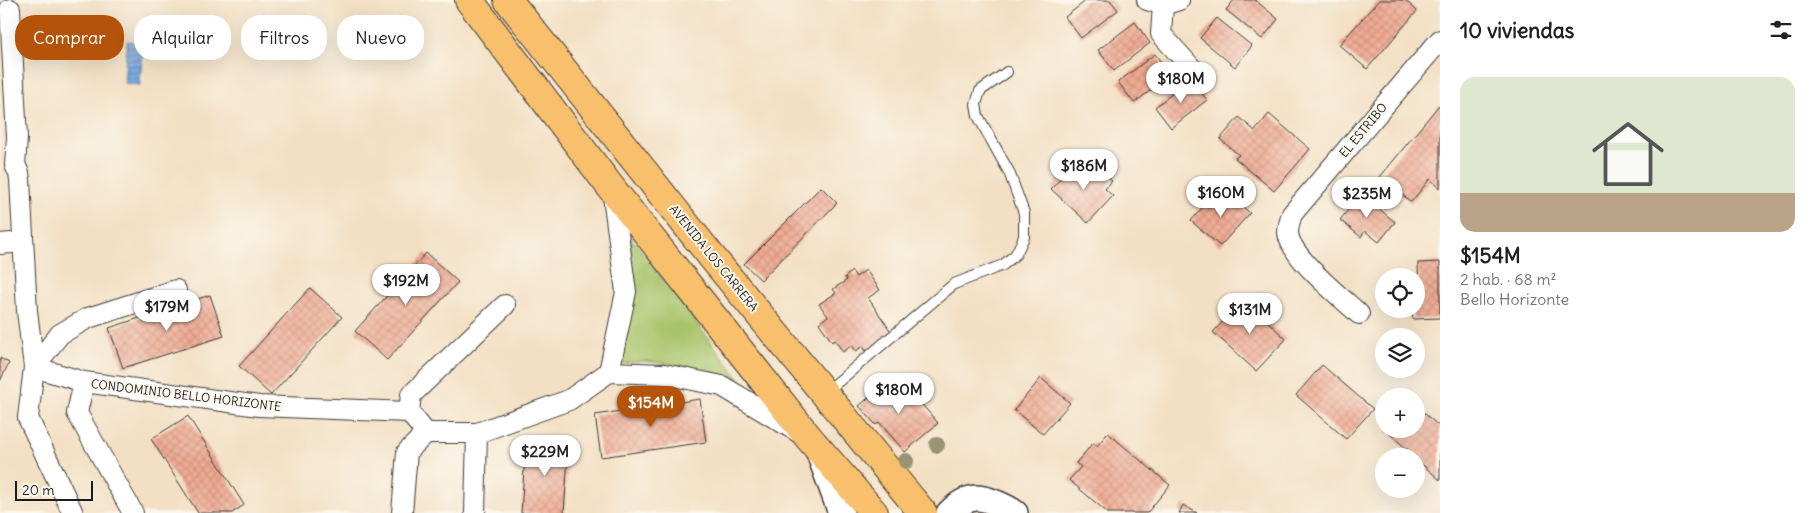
<!DOCTYPE html>
<html lang="es">
<meta charset="utf-8">
<style>
body{margin:0;font-family:Delius,sans-serif;background:#f6f6f6;color:#202124;height:100vh;display:flex;flex-direction:column;font-size:19px;white-space:nowrap}
*{box-sizing:border-box;margin:0}
p{font-size:16px;color:#757577}
.icon{flex:none;width:28px;height:28px;fill:none;stroke:currentColor;stroke-width:2;stroke-linecap:round;stroke-linejoin:round}
.map{position:relative;flex:1;overflow:hidden}
.side{display:flex;flex-direction:column;background:#fff;width:375px}
.side>*{flex:none}
.hud{position:absolute;left:15px;top:15px;width:475px;height:45px;display:flex;gap:10px}
.fabs{position:absolute;left:1375px;top:268px;display:grid;gap:10px}
.fabs a{display:grid;place-items:center;width:50px;height:50px;border-radius:50%;background:#fff;box-shadow:0 5px 20px #0002;font-size:25px}
.scale{position:absolute;left:15px;bottom:12px;width:78px;box-sizing:border-box;padding-left:5px;border:2px solid #1c1c1c;border-top:0;font-size:14px;line-height:18px;white-space:nowrap;color:#1c1c1c;-webkit-text-stroke:4px #fbf7ec;paint-order:stroke}
.price{position:absolute;translate:-50% -42px;padding:0 11px;border-radius:18px;background:#fff;color:#222;font-size:16px;line-height:32px;filter:drop-shadow(0 1px 2px #0008)}
.price::after{content:'';position:absolute;left:50%;top:30px;width:15px;height:11px;margin-left:-8px;background:inherit;clip-path:polygon(0 0,100% 0,50% 100%)}
.price.on{background:#b45309;color:#fff}
ul{padding:0;list-style:none}
li{display:grid;align-content:center;gap:10px;height:265px;padding:0 20px}
li+li{border-top:1px solid #e0e0e0}
li span{display:grid;place-items:center;height:155px;border-radius:15px;color:#555}
li>.icon{margin-inline-start:auto}
span .icon{width:90px;height:90px;fill:#fffc;stroke-width:1}
li b{font-size:21px}
h2{display:flex;justify-content:space-between;align-items:center;height:60px;padding:0 20px;font-size:21px}
.pill{padding:0 18px;border-radius:20px;background:#fff;box-shadow:0 5px 20px #0002;font-size:18px;line-height:45px}
.pill.on{background:#b45309;color:#fff}
main{display:flex;flex:1;min-height:0}
.map>svg:first-child{display:block}
.grass{fill:#a8c46b;stroke:#627044}
.water{fill:url(#water-rules);stroke:#48607d}
.building{fill:url(#building-cross-hatch)}
.lines{fill:none;stroke-linecap:round;stroke-linejoin:round}
.service-casing{stroke:#3c3935;stroke-width:12}
.minor-casing{stroke:#3c3935;stroke-width:22}
.tertiary-casing{stroke:#3c3935;stroke-width:28}
.primary-casing{stroke:#3c3935;stroke-width:30}
.service{stroke:#fff;stroke-width:10}
.minor{stroke:#fff;stroke-width:20}
.tertiary{stroke:#fff;stroke-width:25}
.primary{stroke:#f8bf6c;stroke-width:28}
.tree{fill:#989577}
.labels{text-anchor:middle;dominant-baseline:central;stroke-width:4;stroke-linejoin:round;paint-order:stroke}
.street-label{font-size:12px;fill:#1c1c1c;stroke:#fbf7ec}
</style>
<main>
<div class="map">
<svg width="1440" height="513" viewBox="0 0 1440 513">
<defs>
<pattern id="water-rules" width="6" height="5" patternUnits="userSpaceOnUse" patternTransform="scale(1.25)"><rect width="6" height="5" fill="#74a4de"/><path d="M0 2.5h6" fill="none" stroke="#5e85b3"/></pattern>
<pattern id="building-cross-hatch" width="8" height="8" patternUnits="userSpaceOnUse" patternTransform="scale(1.25)"><rect width="8" height="8" fill="#efaa93"/><path d="M0 0l8 8M0 8l8-8" fill="none" stroke="#cc927e"/></pattern>
</defs>
<rect width="100%" height="100%" fill="#fbf7ec"/>
<filter id="ink" filterUnits="userSpaceOnUse"><feTurbulence type="fractalNoise" baseFrequency=".02" numOctaves="2"/><feDisplacementMap in="SourceGraphic" scale="10" xChannelSelector="R" yChannelSelector="G"/><feConvolveMatrix kernelMatrix="1 2 1 2 8 2 1 2 1" color-interpolation-filters="sRGB"/></filter>
<filter id="wash" filterUnits="userSpaceOnUse"><feTurbulence type="fractalNoise" baseFrequency=".0096" numOctaves="4" result="noise"/><feDisplacementMap in="SourceGraphic" scale="20" xChannelSelector="R" yChannelSelector="G"/><feGaussianBlur stdDeviation="1.12" result="paint"/><feColorMatrix in="noise" values="0 0 0 0 0 0 0 0 0 0 0 0 0 0 0 0 0 1.4 0 .05"/><feComposite in="paint" operator="in"/></filter>
<g filter="url(#wash)">
<rect width="100%" height="100%" fill="#f3e0c4"/>
<path class="grass" d="M 630,236 L 740,380 L 696,368 L 646,361 L 620,364 L 632,275 Z"/>
<path class="water" d="M 127,41 L 143,42 L 140,85 L 124,83 Z"/>
<g id="blocks">
<path class="building" d="M 1087,0 L 1110,0 L 1118,10 L 1081,38 L 1065,17 Z
M 1234,0 L 1255,0 L 1278,19 L 1262,39 L 1226,10 Z
M 1379,0 L 1405,0 L 1417,11 L 1367,69 L 1339,45 Z
M 1217,18 L 1252,46 L 1235,67 L 1200,38 Z
M 1135,22 L 1150,43 L 1114,71 L 1098,50 Z
M 1155,54 L 1171,75 L 1134,103 L 1118,82 Z
M 1191,79 L 1207,100 L 1171,128 L 1155,107 Z
M 1439,105 L 1440,106 L 1440,188 L 1430,179 L 1411,202 L 1380,177 Z
M 1269,114 L 1310,149 L 1274,191 L 1235,158 L 1239,155 L 1220,139 L 1239,117 L 1255,131 Z
M 1074,164 L 1085,174 L 1094,164 L 1112,181 L 1105,189 L 1113,196 L 1088,223 L 1051,189 Z
M 821,187 L 837,203 L 761,280 L 744,264 Z
M 1224,190 L 1250,213 L 1220,246 L 1191,221 L 1205,204 L 1209,207 Z
M 1361,194 L 1395,222 L 1379,242 L 1365,231 L 1361,237 L 1340,220 Z
M 426,253 L 458,282 L 387,360 L 355,331 Z
M 1440,262 L 1440,318 L 1413,319 L 1412,309 L 1416,309 L 1416,299 L 1419,298 L 1418,263 Z
M 866,270 L 880,290 L 868,298 L 892,333 L 866,351 L 863,346 L 856,351 L 852,345 L 843,352 L 835,340 L 832,342 L 819,323 L 828,316 L 819,304 L 836,293 L 833,289 L 847,280 L 845,277 L 852,271 L 856,277 Z
M 310,288 L 342,317 L 271,395 L 239,366 Z
M 210,295 L 224,336 L 123,368 L 109,328 Z
M 1244,299 L 1286,339 L 1256,371 L 1213,332 Z
M 0,358 L 9,363 L 0,381 Z
M 1322,365 L 1373,409 L 1346,439 L 1296,395 Z
M 1041,378 L 1070,403 L 1043,434 L 1014,410 Z
M 888,381 L 903,398 L 911,392 L 938,423 L 905,452 L 879,422 L 876,425 L 859,406 Z
M 700,399 L 706,442 L 601,457 L 595,415 Z
M 1416,406 L 1440,427 L 1440,480 L 1416,459 L 1416,456 L 1414,456 L 1387,431 L 1389,429 L 1416,429 Z
M 188,416 L 244,505 L 232,513 L 198,513 L 151,439 Z
M 1108,433 L 1170,485 L 1147,513 L 1108,513 L 1069,480 L 1081,467 L 1076,463 L 1093,443 L 1097,446 Z
M 526,440 L 569,443 L 564,513 L 521,513 Z
M 1183,505 L 1197,513 L 1179,513 Z"/>
</g>
</g>
<g filter="url(#ink)">
<use href="#blocks" fill-opacity="0" stroke="#3c3935" stroke-width="1"/>
<g class="lines">
<defs>
<path id="service" d="M 826,392 L 954,284 L 1003,265 L 1016,254 L 1024,237 L 1024,213 L 1009,172 L 978,116 L 976,104 L 980,91 L 1007,72"/>
<path id="minor" d="M 1147,0 L 1163,5 L 1179,0
M 1163,5 L 1161,34 L 1198,75
M 10,9 L 17,138 L 15,165 L 19,173 L 20,180 L 27,311 L 34,367 L 84,382 L 259,406 L 409,412 L 426,433 L 477,433 L 569,400 L 609,372
M 0,244 L 23,242
M 1359,314 C 1341,297 1290,257 1288,233 C 1288,227 1290,220 1292,214 L 1440,40
M 609,372 L 664,374 L 722,386 L 798,432
M 609,372 L 626,292 L 612,189
M 84,382 L 77,413 L 133,513
M 409,412 L 411,395 L 505,305
M 73,513 L 28,418 L 34,367 L 60,334 L 88,318 L 176,290
M 402,513 L 407,452 L 426,433
M 475,513 L 477,433"/>
<path id="tertiary" d="M 819,453 L 841,513
M 949,513 C 956,506 967,498 977,498 C 987,498 1007,507 1015,513"/>
<path id="primary" d="M 469,0 L 612,189 L 809,438 L 874,513
M 508,0 L 711,256 L 923,513"/>
</defs>
<use href="#service" class="service-casing"/>
<use href="#minor" class="minor-casing"/>
<use href="#tertiary" class="tertiary-casing"/>
<use href="#primary" class="primary-casing"/>
<use href="#service" class="service"/>
<use href="#minor" class="minor"/>
<use href="#tertiary" class="tertiary"/>
<use href="#primary" class="primary"/>
</g>
<g class="tree">
<circle cx="937" cy="445" r="8"/>
<circle cx="906" cy="461" r="8"/>
</g>
</g>
<g class="labels">
<g class="street-label">
<text transform="translate(1363 130) rotate(-50)">EL ESTRIBO</text>
<text transform="translate(714 258) rotate(51)">AVENIDA LOS CARRERA</text>
<text transform="translate(186 395) rotate(7)">CONDOMINIO BELLO HORIZONTE</text>
</g>
</g>
</svg>
<div class="fabs">
<a><svg class="icon" aria-label="locate" viewBox="0 0 24 24"><circle cx="12" cy="12" r="6"/><path d="M12 2v4M12 18v4M2 12h4M18 12h4"/></svg></a>
<a><svg class="icon" aria-label="layers" viewBox="0 0 24 24"><path d="M12 4l9 5-9 5-9-5zM3 14l9 5 9-5"/></svg></a>
<a>+</a>
<a>−</a>
</div>
<div class="scale">20 m</div>
<b class="price" style="left:1181px;top:104px">$180M</b>
<b class="price" style="left:1084px;top:191px">$186M</b>
<b class="price" style="left:1221px;top:218px">$160M</b>
<b class="price" style="left:1367px;top:219px">$235M</b>
<b class="price" style="left:406px;top:306px">$192M</b>
<b class="price" style="left:167px;top:332px">$179M</b>
<b class="price" style="left:1250px;top:335px">$131M</b>
<b class="price" style="left:899px;top:415px">$180M</b>
<b class="price on" style="left:651px;top:428px">$154M</b>
<b class="price" style="left:545px;top:477px">$229M</b>
<div class="hud">
<a class="pill on">Comprar</a>
<a class="pill">Alquilar</a>
<a class="pill">Filtros</a>
<a class="pill">Nuevo</a>
</div>
</div>
<section class="side">
<h2>10 viviendas<svg class="icon" aria-label="filters" viewBox="0 0 24 24"><path d="M4 7h16M4 17h16"/><circle cx="9" cy="7" r="2"/><circle cx="15" cy="17" r="2"/></svg></h2>
<ul>
<li><span style="background:linear-gradient(#dfe7d0 75%,#b9a48a 0)"><svg class="icon" aria-label="home" viewBox="0 0 24 24"><path d="M3 11l9-7 9 7M6 9v11h12V9"/></svg></span><div><b>$154M</b><p>2 hab. · 68 m²</p><p>Bello Horizonte</p></div></li>
</ul>
</section>
</main>
